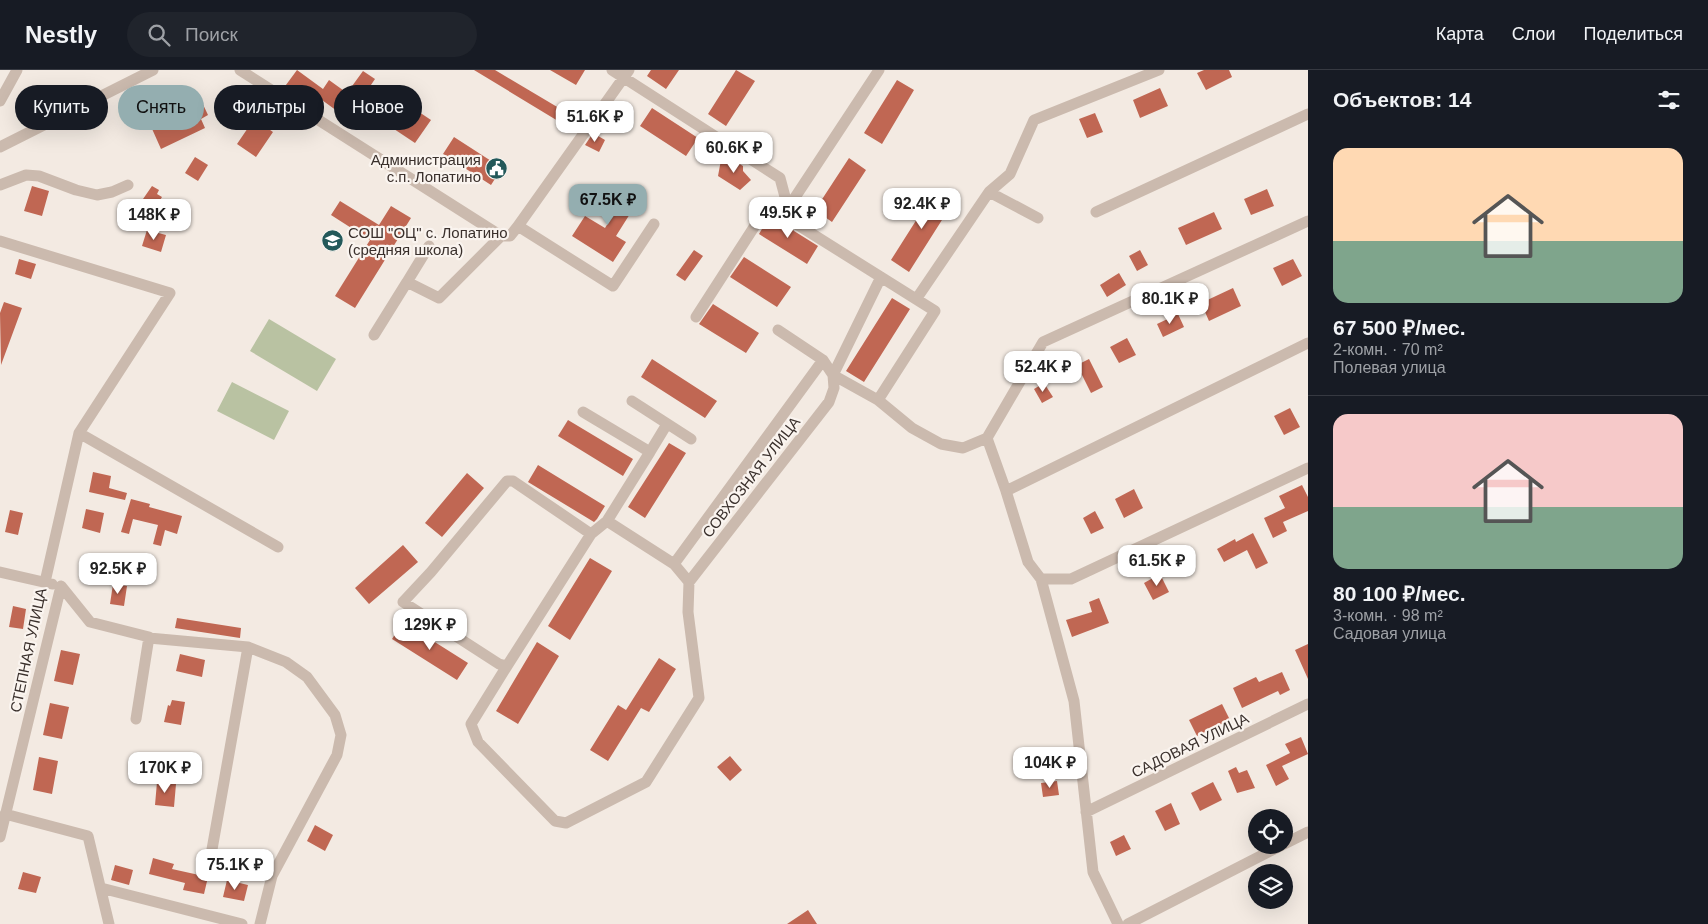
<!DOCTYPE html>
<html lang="ru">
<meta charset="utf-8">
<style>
body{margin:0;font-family:Arial,sans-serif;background:#20242c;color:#f1f3f6;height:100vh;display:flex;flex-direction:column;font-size:19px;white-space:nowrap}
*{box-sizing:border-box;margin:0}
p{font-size:16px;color:#9ea1a6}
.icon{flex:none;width:28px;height:28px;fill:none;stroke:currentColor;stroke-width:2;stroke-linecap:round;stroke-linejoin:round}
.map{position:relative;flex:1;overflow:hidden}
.drawer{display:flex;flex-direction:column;background:#171b24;width:400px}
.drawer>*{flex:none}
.guide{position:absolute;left:15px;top:15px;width:475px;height:45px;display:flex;gap:10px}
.fabs{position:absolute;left:1248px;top:739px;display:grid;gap:10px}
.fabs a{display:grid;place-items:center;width:45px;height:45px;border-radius:50%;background:#171b24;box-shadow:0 5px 20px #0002;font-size:25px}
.price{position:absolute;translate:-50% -42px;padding:0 11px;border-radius:10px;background:#fff;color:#222;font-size:16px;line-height:32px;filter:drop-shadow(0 1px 2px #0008)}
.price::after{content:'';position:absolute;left:50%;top:30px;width:15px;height:11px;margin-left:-8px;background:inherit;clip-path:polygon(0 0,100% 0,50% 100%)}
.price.active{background:#94aeb0;color:#111}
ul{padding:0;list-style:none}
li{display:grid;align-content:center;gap:10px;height:265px;padding:0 25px}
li+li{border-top:1px solid #363941}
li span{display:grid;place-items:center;height:155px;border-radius:15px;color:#555}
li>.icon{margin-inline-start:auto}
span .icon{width:90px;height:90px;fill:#fffc;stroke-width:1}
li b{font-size:21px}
h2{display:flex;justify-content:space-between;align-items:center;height:60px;padding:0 25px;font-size:21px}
.pill{padding:0 18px;border-radius:22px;background:#171b24;box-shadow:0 5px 20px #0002;font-size:18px;line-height:45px}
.pill.active{background:#94aeb0;color:#111}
header{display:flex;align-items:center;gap:30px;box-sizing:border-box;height:70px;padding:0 25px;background:#171b24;border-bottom:1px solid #363941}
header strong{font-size:24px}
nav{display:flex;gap:28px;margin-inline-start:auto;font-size:18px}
.search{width:350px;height:45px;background:#20242c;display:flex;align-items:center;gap:12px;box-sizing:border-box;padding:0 18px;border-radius:28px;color:#9ea1a6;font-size:19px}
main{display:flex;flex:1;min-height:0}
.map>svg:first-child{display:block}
.green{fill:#b9c2a2}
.building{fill:#c06753}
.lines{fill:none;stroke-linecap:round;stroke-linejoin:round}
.minor{stroke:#cbbaae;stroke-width:11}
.labels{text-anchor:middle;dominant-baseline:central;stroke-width:4.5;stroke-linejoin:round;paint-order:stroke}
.poi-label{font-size:15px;fill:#3a302c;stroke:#faf4ef;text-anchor:end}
.street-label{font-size:15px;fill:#3a302c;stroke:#faf4ef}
</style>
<header>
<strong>Nestly</strong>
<div class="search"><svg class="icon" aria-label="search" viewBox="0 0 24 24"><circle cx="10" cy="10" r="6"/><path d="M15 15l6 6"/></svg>Поиск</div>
<nav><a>Карта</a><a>Слои</a><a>Поделиться</a></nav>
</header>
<main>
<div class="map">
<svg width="1308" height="854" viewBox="0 0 1308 854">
<rect width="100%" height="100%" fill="#f3eae2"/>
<path class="green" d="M 269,249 L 336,289 L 317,321 L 250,281 Z
M 232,312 L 289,341 L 274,370 L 217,341 Z"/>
<path class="building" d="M 297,0 L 323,19 L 329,10 L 347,23 L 363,1 L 375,9 L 348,49 L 311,22 L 305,31 L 294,22 L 292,24 L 283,19 Z
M 474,0 L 495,0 L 564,41 L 558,51 Z
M 550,0 L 585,0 L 576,15 Z
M 651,0 L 679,0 L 666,19 L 647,6 Z
M 736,0 L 755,11 L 726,56 L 708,44 Z
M 1204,0 L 1229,0 L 1232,7 L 1206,20 L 1197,3 Z
M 897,10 L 914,20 L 882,74 L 864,63 Z
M 1160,18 L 1168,36 L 1140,48 L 1133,30 Z
M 200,28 L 208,45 L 201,49 L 205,58 L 161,79 L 149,52 Z
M 398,28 L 431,50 L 415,73 L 382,51 Z
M 652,38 L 698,68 L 686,86 L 640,56 Z
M 1095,43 L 1103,62 L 1087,68 L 1079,49 Z
M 254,49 L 273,62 L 256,87 L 237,74 Z
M 593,63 L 605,70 L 599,82 L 585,75 Z
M 454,67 L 502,98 L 491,115 L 443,84 Z
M 195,87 L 208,95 L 198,111 L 185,103 Z
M 849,88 L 866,100 L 832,152 L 815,140 Z
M 721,90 L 734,94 L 738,93 L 743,96 L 743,101 L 751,110 L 740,120 L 718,106 Z
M 32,116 L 49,121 L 42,146 L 24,141 Z
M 152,116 L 159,120 L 157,124 L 162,127 L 156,137 L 143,129 Z
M 620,116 L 640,128 L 616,166 L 626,172 L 613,192 L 572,166 L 585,146 L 605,158 L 615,142 L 607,137 Z
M 936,119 L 954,131 L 909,202 L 891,190 Z
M 1267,119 L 1274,136 L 1251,145 L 1244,129 Z
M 340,131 L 379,155 L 391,136 L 411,148 L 355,238 L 335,226 L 370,170 L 331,145 Z
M 1214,142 L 1222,159 L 1186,175 L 1178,158 Z
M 777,146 L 789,154 L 794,161 L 818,176 L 807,194 L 759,164 L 769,147 Z
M 147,160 L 166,165 L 161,182 L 142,176 Z
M 694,180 L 703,186 L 685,211 L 676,205 Z
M 1140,180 L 1148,195 L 1137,201 L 1129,186 Z
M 744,187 L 791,217 L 777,237 L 730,207 Z
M 19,189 L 36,194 L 31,209 L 15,204 Z
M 1293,189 L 1302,206 L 1282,216 L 1273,198 Z
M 1119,203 L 1126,215 L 1107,227 L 1100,215 Z
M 1233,218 L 1241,236 L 1209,251 L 1201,233 Z
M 892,228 L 910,239 L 864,312 L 846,301 Z
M 4,232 L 22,238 L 1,295 L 0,243 Z
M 713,234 L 759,263 L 746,283 L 699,254 Z
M 1178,244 L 1184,257 L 1163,267 L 1157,254 Z
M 1127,268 L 1136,285 L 1119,293 L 1110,277 Z
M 652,289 L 717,331 L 705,348 L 641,307 Z
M 1089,289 L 1103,317 L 1091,323 L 1077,295 Z
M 1044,313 L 1053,327 L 1042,333 L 1034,319 Z
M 1290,338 L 1300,357 L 1284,365 L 1274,346 Z
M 568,350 L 633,389 L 623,406 L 558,366 Z
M 669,373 L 686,383 L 645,448 L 628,437 Z
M 538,395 L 605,436 L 597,449 L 594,452 L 528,412 Z
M 93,402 L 111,406 L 109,418 L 127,423 L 125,430 L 89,422 Z
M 467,403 L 484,418 L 442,467 L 425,453 Z
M 1302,415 L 1308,427 L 1308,441 L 1283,452 L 1287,461 L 1273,468 L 1264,448 L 1285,438 L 1279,426 Z
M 1134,419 L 1143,438 L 1124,448 L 1115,429 Z
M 131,429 L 150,434 L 149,437 L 182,446 L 177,464 L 165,460 L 161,476 L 153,474 L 158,455 L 133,449 L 129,464 L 121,462 Z
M 86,439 L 104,443 L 100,463 L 82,458 Z
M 10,440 L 23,443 L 18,465 L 5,462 Z
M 1095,441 L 1104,458 L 1091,464 L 1083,448 Z
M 1253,463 L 1268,493 L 1256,499 L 1247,480 L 1224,492 L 1217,479 L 1235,469 L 1236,472 Z
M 403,475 L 418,492 L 369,534 L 355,518 Z
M 1182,481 L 1190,498 L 1175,505 L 1167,489 Z
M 590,488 L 612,501 L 570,570 L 548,556 Z
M 1160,504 L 1169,522 L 1153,530 L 1144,513 Z
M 113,514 L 127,516 L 124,536 L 110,534 Z
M 1099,528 L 1109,553 L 1072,567 L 1066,550 L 1092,542 L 1089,532 Z
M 13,536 L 26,539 L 23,559 L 9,557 Z
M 177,548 L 241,558 L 240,568 L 175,558 Z
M 403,552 L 468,593 L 457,610 L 392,569 Z
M 537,572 L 559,586 L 518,654 L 496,641 Z
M 1308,574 L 1308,609 L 1295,580 Z
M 61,580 L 80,584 L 73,615 L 54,611 Z
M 180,584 L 205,590 L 202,607 L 176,601 Z
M 659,588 L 676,599 L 649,642 L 641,638 L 608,691 L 590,680 L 618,635 L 626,640 Z
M 1282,602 L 1290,620 L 1280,625 L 1278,621 L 1242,638 L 1233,618 L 1256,607 L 1259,612 Z
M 172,630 L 185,632 L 181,655 L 164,652 L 168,635 L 170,636 Z
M 50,633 L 69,637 L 62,669 L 43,665 Z
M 1222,634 L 1230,650 L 1197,666 L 1189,650 Z
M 1301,667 L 1308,684 L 1282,696 L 1289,709 L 1276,716 L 1266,695 L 1290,683 L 1285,674 Z
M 730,686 L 742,700 L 730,711 L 717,697 Z
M 39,687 L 58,691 L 52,724 L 33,720 Z
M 1236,697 L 1239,703 L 1247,700 L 1255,718 L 1237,723 L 1228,701 Z
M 1057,711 L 1059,725 L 1043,727 L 1041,713 Z
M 157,712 L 176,714 L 174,737 L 155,735 Z
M 1213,712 L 1222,730 L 1200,741 L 1191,723 Z
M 1171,733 L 1180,754 L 1165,761 L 1155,741 Z
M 315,755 L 333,765 L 325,781 L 307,771 Z
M 1124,765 L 1131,779 L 1116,786 L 1110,772 Z
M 153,788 L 174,794 L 172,799 L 208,807 L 204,824 L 183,820 L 185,813 L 149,804 Z
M 115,795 L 133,800 L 129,815 L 111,810 Z
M 23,802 L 41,807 L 36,823 L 18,819 Z
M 227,810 L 248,815 L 244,831 L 223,827 Z
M 808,840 L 817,854 L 787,854 Z"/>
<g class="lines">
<path class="minor" d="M 240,0 L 501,166
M 612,0 L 780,108 L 788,138 L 798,155 L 935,241 L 878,330
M 0,31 L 17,0
M 0,77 L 153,0
M 0,115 L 26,105 L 39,106 L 76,120 L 97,125 L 112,122 L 128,115
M 989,122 L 1010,104 L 1034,50 L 1159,0
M 1096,142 L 1308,44
M 518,156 L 613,216 L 654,154
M 501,166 L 510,166 L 518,156 L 629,0
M 0,171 L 170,223 L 79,363 L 45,512
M 407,212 L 429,176
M 917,228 L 989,122 L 1038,148
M 696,247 L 765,140 L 788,138 L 879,0
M 778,260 L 823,290 L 833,305 L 878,330 L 912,358 L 941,374 L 963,378 L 987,368 L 1043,272 L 1308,151
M 374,265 L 407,212 L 439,228 L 501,166
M 632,331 L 691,369
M 583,342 L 650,382 L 607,451
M 79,363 L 278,477
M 987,368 L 1006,421 L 1028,492 L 1041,509 L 1071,509 L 1308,398
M 650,382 L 667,354
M 1006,421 L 1308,273
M 591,464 L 507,596 L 499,594 L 403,532 L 431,502 L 507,411 L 513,411 L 591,464 L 607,451 L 674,494 L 689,512 L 829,332 L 834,318 L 833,305 L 881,207
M 674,494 L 823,290
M 0,502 L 52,514
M 1041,509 L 1074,631 L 1093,802 L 1118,854
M 61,516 L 90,552 L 149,567 L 136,649
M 149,568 L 248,577 L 286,592 L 307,607 L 335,645 L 341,665 L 337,685 L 272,806 L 260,854
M 507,596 L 471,654 L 478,672 L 555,751 L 566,753 L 646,712 L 699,628 L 688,542 L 689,512
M 1086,742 L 1308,634
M 5,744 L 88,766 L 109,854
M 0,767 L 61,516
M 1284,774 L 1308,762
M 211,785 L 248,577
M 101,818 L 242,854
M 1128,854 L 1282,775"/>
</g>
<defs>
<symbol id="civic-disc" viewBox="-11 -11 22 22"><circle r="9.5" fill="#23595a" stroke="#faf4ef"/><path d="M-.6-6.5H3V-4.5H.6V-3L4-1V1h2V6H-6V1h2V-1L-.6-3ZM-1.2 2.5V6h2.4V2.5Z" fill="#fff"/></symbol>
<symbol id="school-disc" viewBox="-11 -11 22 22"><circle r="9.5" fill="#23595a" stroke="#faf4ef"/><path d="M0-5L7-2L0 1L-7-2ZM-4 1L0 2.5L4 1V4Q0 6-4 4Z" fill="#fff"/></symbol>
</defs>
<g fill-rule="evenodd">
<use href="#civic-disc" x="484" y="86" width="25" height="25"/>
<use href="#school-disc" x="320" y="158" width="25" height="25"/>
</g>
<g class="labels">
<g class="poi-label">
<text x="481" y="89">Администрация<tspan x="481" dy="17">с.п. Лопатино</tspan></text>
<text x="348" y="162" text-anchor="start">СОШ "ОЦ" с. Лопатино<tspan x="348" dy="17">(средняя школа)</tspan></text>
</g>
<g class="street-label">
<text transform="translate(751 407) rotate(-52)">СОВХОЗНАЯ УЛИЦА</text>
<text transform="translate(28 580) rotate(-78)">СТЕПНАЯ УЛИЦА</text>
<text transform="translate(1190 675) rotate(-26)">САДОВАЯ УЛИЦА</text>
</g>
</g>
</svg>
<div class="fabs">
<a><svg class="icon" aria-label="locate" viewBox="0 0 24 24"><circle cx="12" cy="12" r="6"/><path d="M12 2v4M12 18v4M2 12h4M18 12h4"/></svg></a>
<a><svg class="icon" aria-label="layers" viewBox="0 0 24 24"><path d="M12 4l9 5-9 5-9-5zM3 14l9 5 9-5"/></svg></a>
</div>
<b class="price" style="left:595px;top:73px">51.6K ₽</b>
<b class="price" style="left:734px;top:104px">60.6K ₽</b>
<b class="price active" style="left:608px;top:156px">67.5K ₽</b>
<b class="price" style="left:922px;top:160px">92.4K ₽</b>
<b class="price" style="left:788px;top:169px">49.5K ₽</b>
<b class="price" style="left:154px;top:171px">148K ₽</b>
<b class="price" style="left:1170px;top:255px">80.1K ₽</b>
<b class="price" style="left:1043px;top:323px">52.4K ₽</b>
<b class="price" style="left:1157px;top:517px">61.5K ₽</b>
<b class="price" style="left:118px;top:525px">92.5K ₽</b>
<b class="price" style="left:430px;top:581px">129K ₽</b>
<b class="price" style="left:1050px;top:719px">104K ₽</b>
<b class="price" style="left:165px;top:724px">170K ₽</b>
<b class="price" style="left:235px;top:821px">75.1K ₽</b>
<div class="guide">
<a class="pill">Купить</a>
<a class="pill active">Снять</a>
<a class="pill">Фильтры</a>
<a class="pill">Новое</a>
</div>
</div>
<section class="drawer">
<h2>Объектов: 14<svg class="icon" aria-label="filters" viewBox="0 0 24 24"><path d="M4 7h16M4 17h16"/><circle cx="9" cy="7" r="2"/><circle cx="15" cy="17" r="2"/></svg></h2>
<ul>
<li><span style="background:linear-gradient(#ffd9b3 60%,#7fa58c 0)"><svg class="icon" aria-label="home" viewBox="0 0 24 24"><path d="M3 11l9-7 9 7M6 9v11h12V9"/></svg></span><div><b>67 500 ₽/мес.</b><p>2-комн. · 70 m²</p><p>Полевая улица</p></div></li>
<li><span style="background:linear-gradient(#f6c9c9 60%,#7fa58c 0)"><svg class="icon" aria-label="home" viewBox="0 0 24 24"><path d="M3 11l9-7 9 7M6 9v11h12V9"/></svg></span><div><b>80 100 ₽/мес.</b><p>3-комн. · 98 m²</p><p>Садовая улица</p></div></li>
</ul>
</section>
</main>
